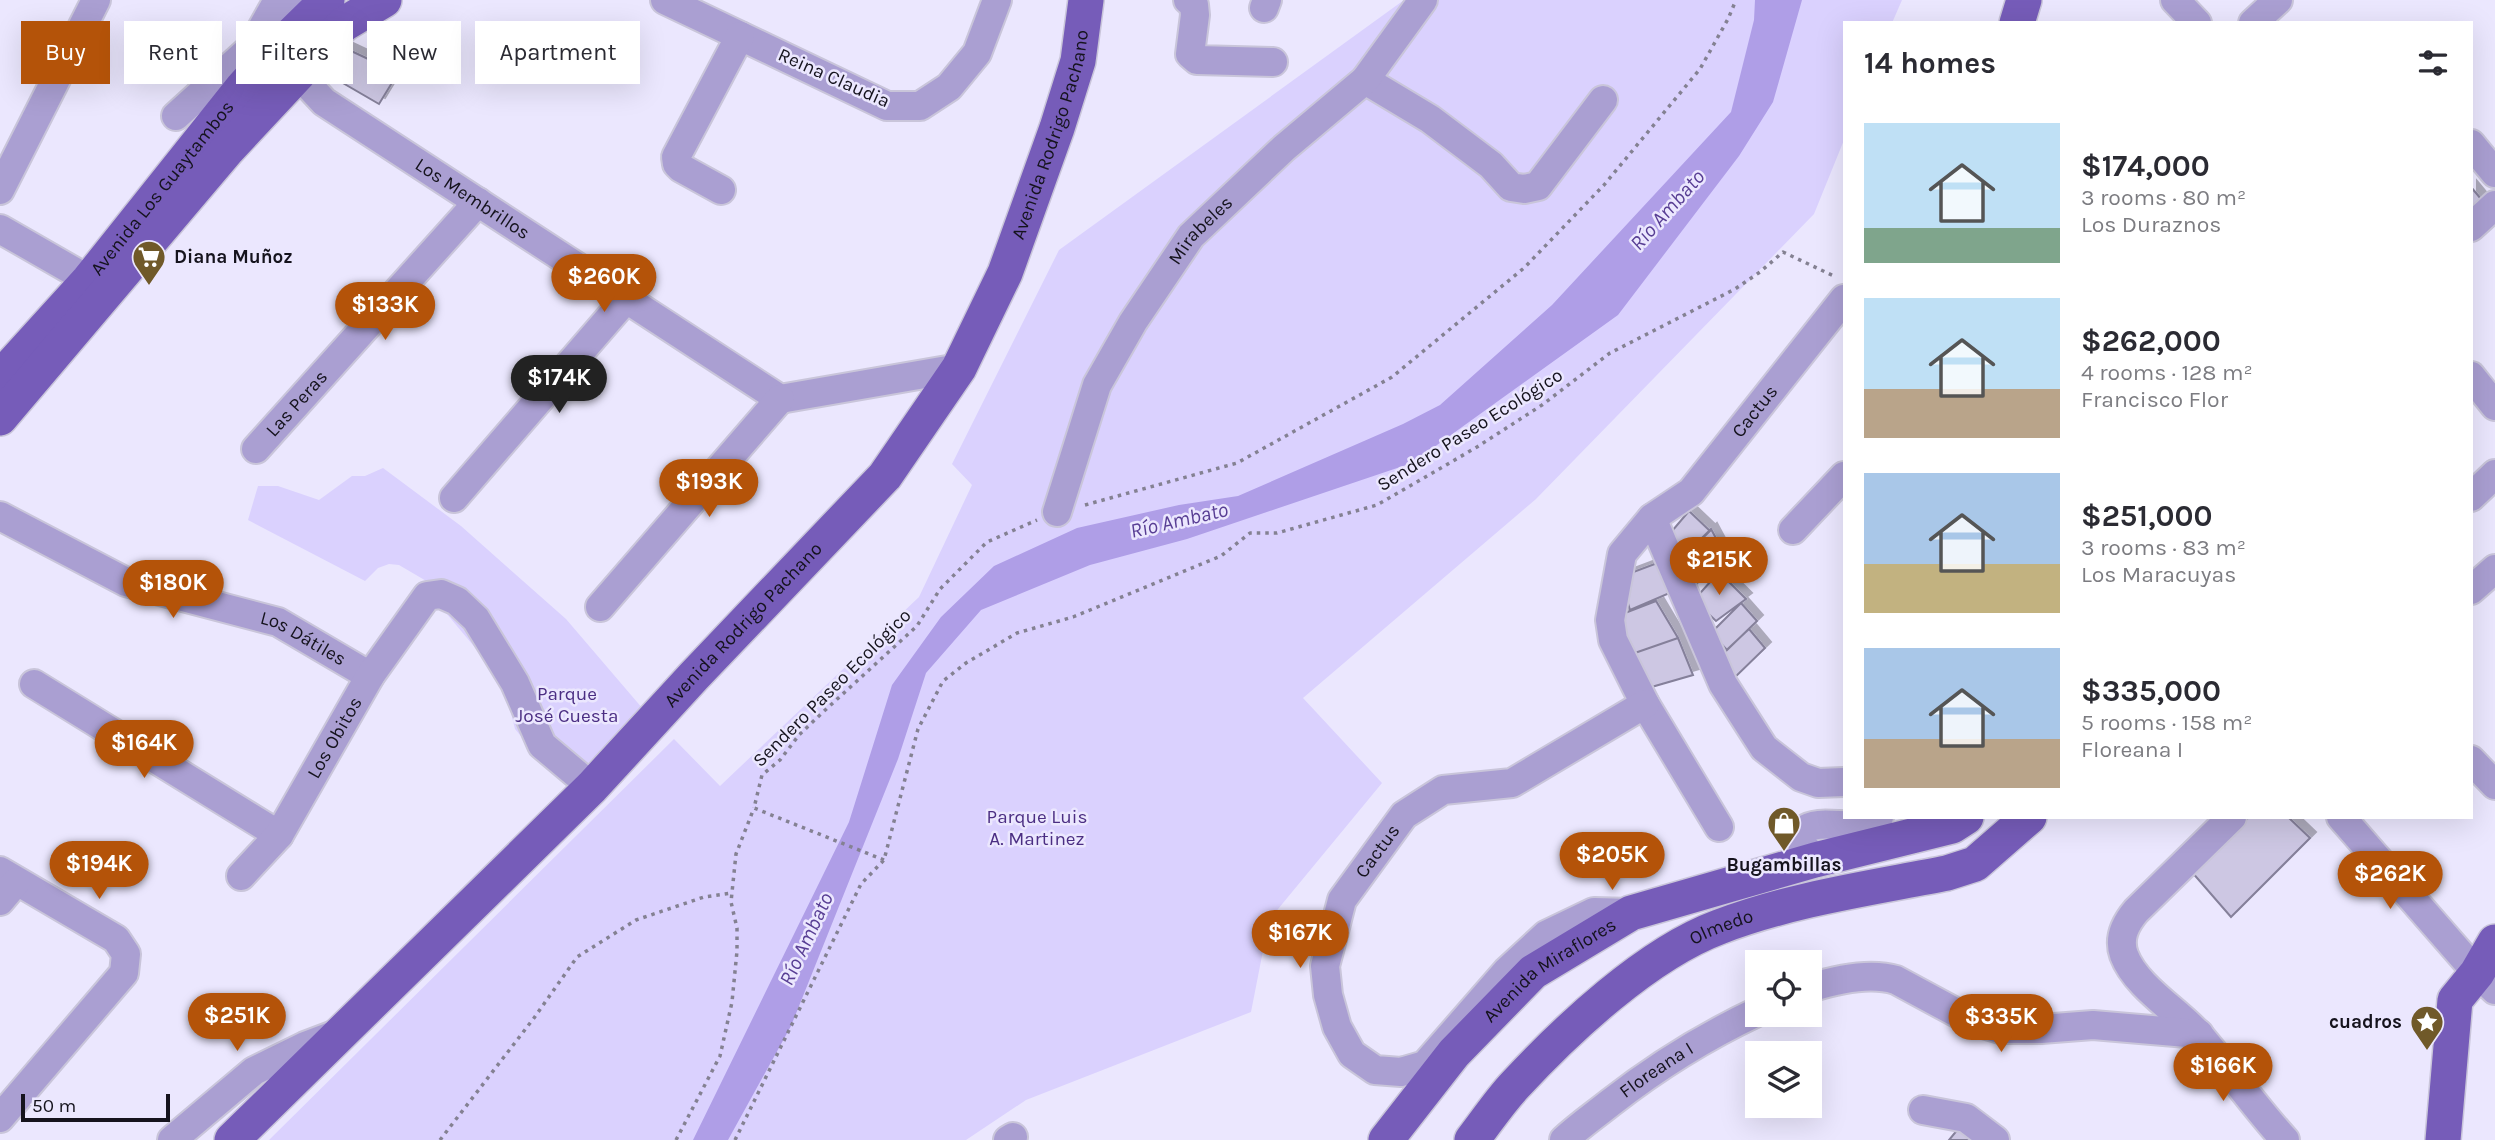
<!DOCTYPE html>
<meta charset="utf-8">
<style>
body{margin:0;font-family:Karla,sans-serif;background:#f2f2f3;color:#2b2b33;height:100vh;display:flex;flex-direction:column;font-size:26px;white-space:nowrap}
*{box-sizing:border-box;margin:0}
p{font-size:23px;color:#7c7c81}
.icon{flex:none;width:38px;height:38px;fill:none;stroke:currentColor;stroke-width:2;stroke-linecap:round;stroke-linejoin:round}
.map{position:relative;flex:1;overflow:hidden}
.panel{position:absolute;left:1843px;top:21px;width:630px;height:798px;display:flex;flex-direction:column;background:#fff;border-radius:0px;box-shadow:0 7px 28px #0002}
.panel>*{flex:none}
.banner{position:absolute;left:21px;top:21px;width:665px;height:63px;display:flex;gap:14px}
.tools{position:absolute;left:1745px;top:950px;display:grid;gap:14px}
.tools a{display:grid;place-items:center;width:77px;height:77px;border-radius:0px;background:#fff;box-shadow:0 7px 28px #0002;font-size:35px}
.scale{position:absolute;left:21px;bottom:18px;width:149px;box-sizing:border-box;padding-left:7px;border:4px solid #15131d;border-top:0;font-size:19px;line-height:24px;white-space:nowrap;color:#15131d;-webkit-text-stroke:5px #ebe7fe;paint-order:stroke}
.price{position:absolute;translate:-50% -60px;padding:0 16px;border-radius:24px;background:#b45309;color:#fff;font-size:23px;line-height:46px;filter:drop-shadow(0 2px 4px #0008)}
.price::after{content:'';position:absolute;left:50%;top:42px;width:21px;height:16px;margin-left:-10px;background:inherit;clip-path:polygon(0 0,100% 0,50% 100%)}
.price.active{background:#222;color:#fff}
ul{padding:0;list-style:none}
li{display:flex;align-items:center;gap:21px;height:175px;padding:0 21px}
li span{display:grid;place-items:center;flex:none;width:196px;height:140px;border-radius:0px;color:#555}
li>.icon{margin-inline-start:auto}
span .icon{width:84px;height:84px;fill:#fffc;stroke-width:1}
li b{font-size:30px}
h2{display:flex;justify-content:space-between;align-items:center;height:84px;padding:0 21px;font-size:30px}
.tag{padding:0 24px;border-radius:0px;background:#fff;box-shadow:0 7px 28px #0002;font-size:24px;line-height:63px}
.tag.active{background:#b45309;color:#fff}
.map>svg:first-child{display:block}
.green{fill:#dad1fe}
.water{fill:#af9ee7}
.building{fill:#cdc7e3;stroke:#85809a;stroke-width:2;filter:url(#shadow)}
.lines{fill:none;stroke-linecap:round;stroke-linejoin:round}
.minor-casing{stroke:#c9c5da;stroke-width:32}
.major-casing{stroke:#c9c5da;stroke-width:38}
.path{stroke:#848192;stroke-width:3.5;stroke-dasharray:3.5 5;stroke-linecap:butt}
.minor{stroke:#aa9fd2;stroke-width:28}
.major{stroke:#765cb9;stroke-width:35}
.labels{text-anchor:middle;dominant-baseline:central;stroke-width:5;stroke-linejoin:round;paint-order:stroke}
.street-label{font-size:19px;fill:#15131d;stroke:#ebe7fe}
.poi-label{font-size:19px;font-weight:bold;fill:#15131d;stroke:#ebe7fe;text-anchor:start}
.park-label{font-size:19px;fill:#4b2e83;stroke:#ebe7fe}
.water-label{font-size:21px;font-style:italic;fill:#583e94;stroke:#ebe7fe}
</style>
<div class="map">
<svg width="2495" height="1140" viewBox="0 0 2495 1140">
<defs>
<filter id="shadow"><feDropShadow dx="6" dy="-6" stdDeviation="0" flood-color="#0004"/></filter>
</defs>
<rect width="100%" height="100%" fill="#ebe7fe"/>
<path class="green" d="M 1404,0 L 1902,0 L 1892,23 L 1844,23 L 1844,140 L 1814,214 L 1536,499 L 1303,698 L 1382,783 L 1269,920 L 1251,1012 L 1026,1100 L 966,1140 L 269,1140 L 674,739 L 720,786 L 919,597 L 972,485 L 952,464 L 1059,250 Z
M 383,468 L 461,526 L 566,619 L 643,709 L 568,783 L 539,758 L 515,729 L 503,681 L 436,601 L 428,582 L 399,565 L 389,564 L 378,568 L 365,581 L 248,520 L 258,486 L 278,486 L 319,500 L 352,476 L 365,476 Z"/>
<path class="water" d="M 1755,0 L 1802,0 L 1773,102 L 1739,156 L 1618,315 L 1412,463 L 1187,539 L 1090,565 L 981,610 L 926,673 L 898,759 L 791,1026 L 728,1140 L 693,1140 L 849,822 L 892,685 L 941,617 L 994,566 L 1077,528 L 1179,505 L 1238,496 L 1403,424 L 1440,405 L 1552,305 L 1731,112 L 1754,20 Z"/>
<path class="building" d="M 347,49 L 398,73 L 379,104 L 324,72 Z
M 2471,187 L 2481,199 L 2471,209 Z
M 1689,511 L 1710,531 L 1685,555 L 1667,537 Z
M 1711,529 L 1726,557 L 1693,587 L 1679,561 Z
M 1660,562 L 1672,592 L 1630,610 L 1620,577 Z
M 1719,572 L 1746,599 L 1716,621 L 1694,600 Z
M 1656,601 L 1678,638 L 1629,655 L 1612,618 Z
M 1741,603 L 1757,621 L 1727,650 L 1711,633 Z
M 1749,629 L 1765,648 L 1729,683 L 1715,661 Z
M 1678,638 L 1693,675 L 1648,688 L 1629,655 Z
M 2249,817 L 2288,817 L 2310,838 L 2231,917 L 2191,871 Z
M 1963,1123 L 1983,1140 L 1949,1140 Z"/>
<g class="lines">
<defs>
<g id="minor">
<path id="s1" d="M 302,0 L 291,19 L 282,44 L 298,74 L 324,102 L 780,399 L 959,368"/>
<path d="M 665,0 L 887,106 L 920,106 L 949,87 L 977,53 L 997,0"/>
<path d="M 1188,0 L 1194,5 L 1195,15 L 1190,54 L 1197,60 L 1273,62"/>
<path d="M 2175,0 L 2197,23"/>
<path d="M 1264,8 L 1267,0"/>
<path d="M 2253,23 L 2278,0"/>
<path d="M 1365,80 L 1430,119 L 1491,165 L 1511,187 L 1524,189 L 1538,186 L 1603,100"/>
<path d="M 176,116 L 251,48 L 278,0"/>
<path d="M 2471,144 L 2495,173"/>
<path d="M 0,190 L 96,0"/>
<path d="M 721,190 L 681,168 L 677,164 L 676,157 L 740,36"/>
<path d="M 2471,227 L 2495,205"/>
<path d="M 0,229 L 89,280 L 105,293"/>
<path d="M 2471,376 L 2495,406"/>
<path id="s2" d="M 256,449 L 478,202"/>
<path d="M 2471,497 L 2495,474"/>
<path d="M 454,498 L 626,299"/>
<path id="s3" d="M 1057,512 L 1097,385 L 1133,322 L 1191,236 L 1284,148 L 1365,80 L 1423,0"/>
<path id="s4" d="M 0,516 L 126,582 L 278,622 L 370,676"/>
<path d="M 1652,518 L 1723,684 L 1764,748 L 1801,777 L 1818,783 L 1844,782"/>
<path d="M 1793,530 L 1844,476"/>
<path d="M 2471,590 L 2495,569"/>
<path d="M 600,607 L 780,399"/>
<path d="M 34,684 L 279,835"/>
<path d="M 2471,760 L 2495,785"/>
<path d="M 2232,817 L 2136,911 C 2125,924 2118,938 2124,955 C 2136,987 2178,1011 2200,1036 C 2229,1070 2255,1107 2285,1140"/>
<path d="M 2341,817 L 2477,973 L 2495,990"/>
<path id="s5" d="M 1719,827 L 1645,704 L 1613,640 L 1610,620 L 1622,554 L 1652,518 L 1691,492 L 1844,299"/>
<path d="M 1815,860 L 1802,844 L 1802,831 C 1823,815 1857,836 1879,817"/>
<path d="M 0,871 L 116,939 L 126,954 L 124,973 L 0,1118"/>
<path id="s6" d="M 241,876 L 279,835 L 370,676 L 427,596 L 441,594 L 457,601 L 476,619 L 515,683 L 542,745 L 592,787"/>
<path d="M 0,901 L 16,882"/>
<path id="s7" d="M 1631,913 L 1594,912 L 1546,935 L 1507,971 L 1425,1065 L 1401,1072 L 1375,1070 L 1352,1054 L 1337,1027 L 1328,995 L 1325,966 L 1342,900 L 1404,815 L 1443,790 L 1512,783 L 1645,704"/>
<path d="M 1810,988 C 1835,980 1870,972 1896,980 L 1959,1014 L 1983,1024 L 2000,1029 L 2041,1029 L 2093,1025 L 2199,1034"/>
<path d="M 1923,1110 L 1966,1118 L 1995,1140"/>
<path d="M 172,1140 L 254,1071 L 305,1046 L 334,1035"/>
<path d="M 1008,1140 L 1013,1137"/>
<path id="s8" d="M 1564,1140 C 1579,1126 1595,1115 1610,1103 C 1656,1067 1704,1037 1757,1012"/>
</g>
<g id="major">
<path d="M 2017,23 L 2024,0"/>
<path id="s9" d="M 0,378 L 89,280 L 243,87 L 282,44 L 327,0"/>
<path d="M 0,418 L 228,149 L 298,74 L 315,52 L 344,24 L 384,0"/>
<path id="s10" d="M 232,1140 L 592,787 L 694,676 L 885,476 L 959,368 L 1005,273 L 1057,128 L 1078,61 L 1086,0"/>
<path id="s11" d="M 1386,1140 L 1454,1053 L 1533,972 L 1631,913 L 1815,860 L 1952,826 L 1966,817"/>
<path id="s12" d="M 1472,1140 C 1486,1122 1499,1102 1515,1085 C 1567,1029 1647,954 1719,927 C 1792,899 1871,888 1947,873 L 1975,864 L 2029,817"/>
<path d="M 2443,1140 L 2455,1000 L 2477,973 L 2495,942"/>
</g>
</defs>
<use href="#minor" class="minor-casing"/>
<use href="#major" class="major-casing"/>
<path class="path" d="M 1085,505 L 1237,463 L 1392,377 L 1524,268 L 1604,185 L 1700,69 L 1728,19 L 1736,0
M 884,860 L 754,808 L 762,775 L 780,760 L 799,735 L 822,713 L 917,626 L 940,589 L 987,542 L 1037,520
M 440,1140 L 534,1018 L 577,957 L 636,920 L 704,897 L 732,893
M 676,1140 L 720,1056 L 732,1002 L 737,951 L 737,928 L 731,902 L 736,854 L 754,808
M 735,1140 L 861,884 L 884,860 L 918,729 L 943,681 L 966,663 L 1017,633 L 1073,617 L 1221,556 L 1250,533 L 1277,533 L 1377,505 L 1477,447 L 1542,405 L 1610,353 L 1735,289 L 1760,272 L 1783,252 L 1836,277"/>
<use href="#minor" class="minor"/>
<use href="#major" class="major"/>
</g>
<defs>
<symbol id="supermarket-pin" viewBox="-11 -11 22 30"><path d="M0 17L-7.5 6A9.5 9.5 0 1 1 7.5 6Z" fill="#705929" stroke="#ebe7fe"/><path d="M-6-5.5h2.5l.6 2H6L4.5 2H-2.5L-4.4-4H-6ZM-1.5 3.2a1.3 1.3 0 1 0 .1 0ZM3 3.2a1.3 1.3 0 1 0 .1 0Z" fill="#fff"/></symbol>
<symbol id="shop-pin" viewBox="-11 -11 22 30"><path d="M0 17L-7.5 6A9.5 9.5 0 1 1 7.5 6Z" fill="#705929" stroke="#ebe7fe"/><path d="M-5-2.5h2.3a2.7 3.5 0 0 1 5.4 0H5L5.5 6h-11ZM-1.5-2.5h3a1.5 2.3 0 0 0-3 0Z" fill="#fff"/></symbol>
<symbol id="sight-pin" viewBox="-11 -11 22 30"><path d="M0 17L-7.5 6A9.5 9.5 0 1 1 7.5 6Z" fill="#705929" stroke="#ebe7fe"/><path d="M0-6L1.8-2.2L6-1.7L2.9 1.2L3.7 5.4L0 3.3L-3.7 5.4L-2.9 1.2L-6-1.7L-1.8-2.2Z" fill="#fff"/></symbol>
</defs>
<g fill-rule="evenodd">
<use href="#supermarket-pin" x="130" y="238" width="38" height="52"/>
<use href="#shop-pin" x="1765" y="804" width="38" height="52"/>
<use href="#sight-pin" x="2408" y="1003" width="38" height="52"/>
</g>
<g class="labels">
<g class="street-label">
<text transform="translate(834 78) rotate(24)">Reina Claudia</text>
<text stroke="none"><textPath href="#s10" startOffset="1314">Avenida Rodrigo Pachano</textPath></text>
<text stroke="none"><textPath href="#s9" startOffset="250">Avenida Los Guaytambos</textPath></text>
<text stroke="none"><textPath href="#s1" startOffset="298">Los Membrillos</textPath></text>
<text stroke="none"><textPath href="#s3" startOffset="320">Mirabeles</textPath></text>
<text stroke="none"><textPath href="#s2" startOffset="61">Las Peras</textPath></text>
<text stroke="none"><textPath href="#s5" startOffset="499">Cactus</textPath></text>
<text transform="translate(1470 430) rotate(-32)">Sendero Paseo Ecológico</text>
<text stroke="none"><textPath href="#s10" startOffset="726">Avenida Rodrigo Pachano</textPath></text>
<text stroke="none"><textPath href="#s4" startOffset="329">Los Dátiles</textPath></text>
<text transform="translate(832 688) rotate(-45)">Sendero Paseo Ecológico</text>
<text stroke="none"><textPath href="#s6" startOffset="168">Los Obitos</textPath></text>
<text stroke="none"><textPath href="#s7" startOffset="569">Cactus</textPath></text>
<text stroke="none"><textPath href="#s12" startOffset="332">Olmedo</textPath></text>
<text stroke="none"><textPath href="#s11" startOffset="238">Avenida Miraflores</textPath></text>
<text stroke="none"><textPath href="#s8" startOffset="116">Floreana I</textPath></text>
</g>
<g class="poi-label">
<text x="174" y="257">Diana Muñoz</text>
<text x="1784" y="865" text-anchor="middle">Bugambillas</text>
<text x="2402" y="1022" text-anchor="end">cuadros</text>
</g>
<g class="park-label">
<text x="567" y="694">Parque<tspan x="567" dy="22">José Cuesta</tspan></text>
<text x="1037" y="817">Parque Luis<tspan x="1037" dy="22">A. Martinez</tspan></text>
</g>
<g class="water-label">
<text transform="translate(1667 210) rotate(-48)">Río Ambato</text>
<text transform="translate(1179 520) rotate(-13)">Río Ambato</text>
<text transform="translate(806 939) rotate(-65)">Río Ambato</text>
</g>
</g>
</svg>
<div class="tools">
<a><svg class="icon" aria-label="locate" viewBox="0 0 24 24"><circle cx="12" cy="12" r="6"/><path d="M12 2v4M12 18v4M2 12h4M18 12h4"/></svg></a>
<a><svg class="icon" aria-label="layers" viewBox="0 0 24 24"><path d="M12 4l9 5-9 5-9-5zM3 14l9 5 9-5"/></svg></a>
</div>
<div class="scale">50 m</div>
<b class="price" style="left:604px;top:314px">$260K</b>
<b class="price" style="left:385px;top:342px">$133K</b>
<b class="price active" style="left:559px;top:415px">$174K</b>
<b class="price" style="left:709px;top:519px">$193K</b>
<b class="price" style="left:1719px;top:597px">$215K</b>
<b class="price" style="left:173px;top:620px">$180K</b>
<b class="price" style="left:144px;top:780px">$164K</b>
<b class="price" style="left:1612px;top:892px">$205K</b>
<b class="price" style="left:99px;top:901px">$194K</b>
<b class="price" style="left:2390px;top:911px">$262K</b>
<b class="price" style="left:1300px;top:970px">$167K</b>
<b class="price" style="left:237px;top:1053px">$251K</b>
<b class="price" style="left:2001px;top:1054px">$335K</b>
<b class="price" style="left:2223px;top:1103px">$166K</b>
<div class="banner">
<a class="tag active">Buy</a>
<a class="tag">Rent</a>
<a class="tag">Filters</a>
<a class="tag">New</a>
<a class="tag">Apartment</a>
</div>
<section class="panel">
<h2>14 homes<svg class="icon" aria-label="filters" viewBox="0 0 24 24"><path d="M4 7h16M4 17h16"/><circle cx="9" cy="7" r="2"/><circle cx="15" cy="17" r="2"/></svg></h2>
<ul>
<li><span style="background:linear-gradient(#bfe0f5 75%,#7fa58c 0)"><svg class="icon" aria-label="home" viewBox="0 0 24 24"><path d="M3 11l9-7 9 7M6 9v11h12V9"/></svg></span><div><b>$174,000</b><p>3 rooms · 80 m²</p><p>Los Duraznos</p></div></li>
<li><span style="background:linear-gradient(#bfe0f5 65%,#b9a48a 0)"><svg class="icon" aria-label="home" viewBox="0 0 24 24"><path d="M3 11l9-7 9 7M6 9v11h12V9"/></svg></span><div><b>$262,000</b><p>4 rooms · 128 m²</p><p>Francisco Flor</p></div></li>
<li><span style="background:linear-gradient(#a9c7e8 65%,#c2b280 0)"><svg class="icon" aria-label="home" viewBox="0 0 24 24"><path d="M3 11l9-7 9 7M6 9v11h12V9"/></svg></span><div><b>$251,000</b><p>3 rooms · 83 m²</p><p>Los Maracuyas</p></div></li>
<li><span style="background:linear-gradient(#a9c7e8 65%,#b9a48a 0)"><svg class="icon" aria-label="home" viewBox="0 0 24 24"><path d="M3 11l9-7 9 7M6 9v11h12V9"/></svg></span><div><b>$335,000</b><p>5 rooms · 158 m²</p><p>Floreana I</p></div></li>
</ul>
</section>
</div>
